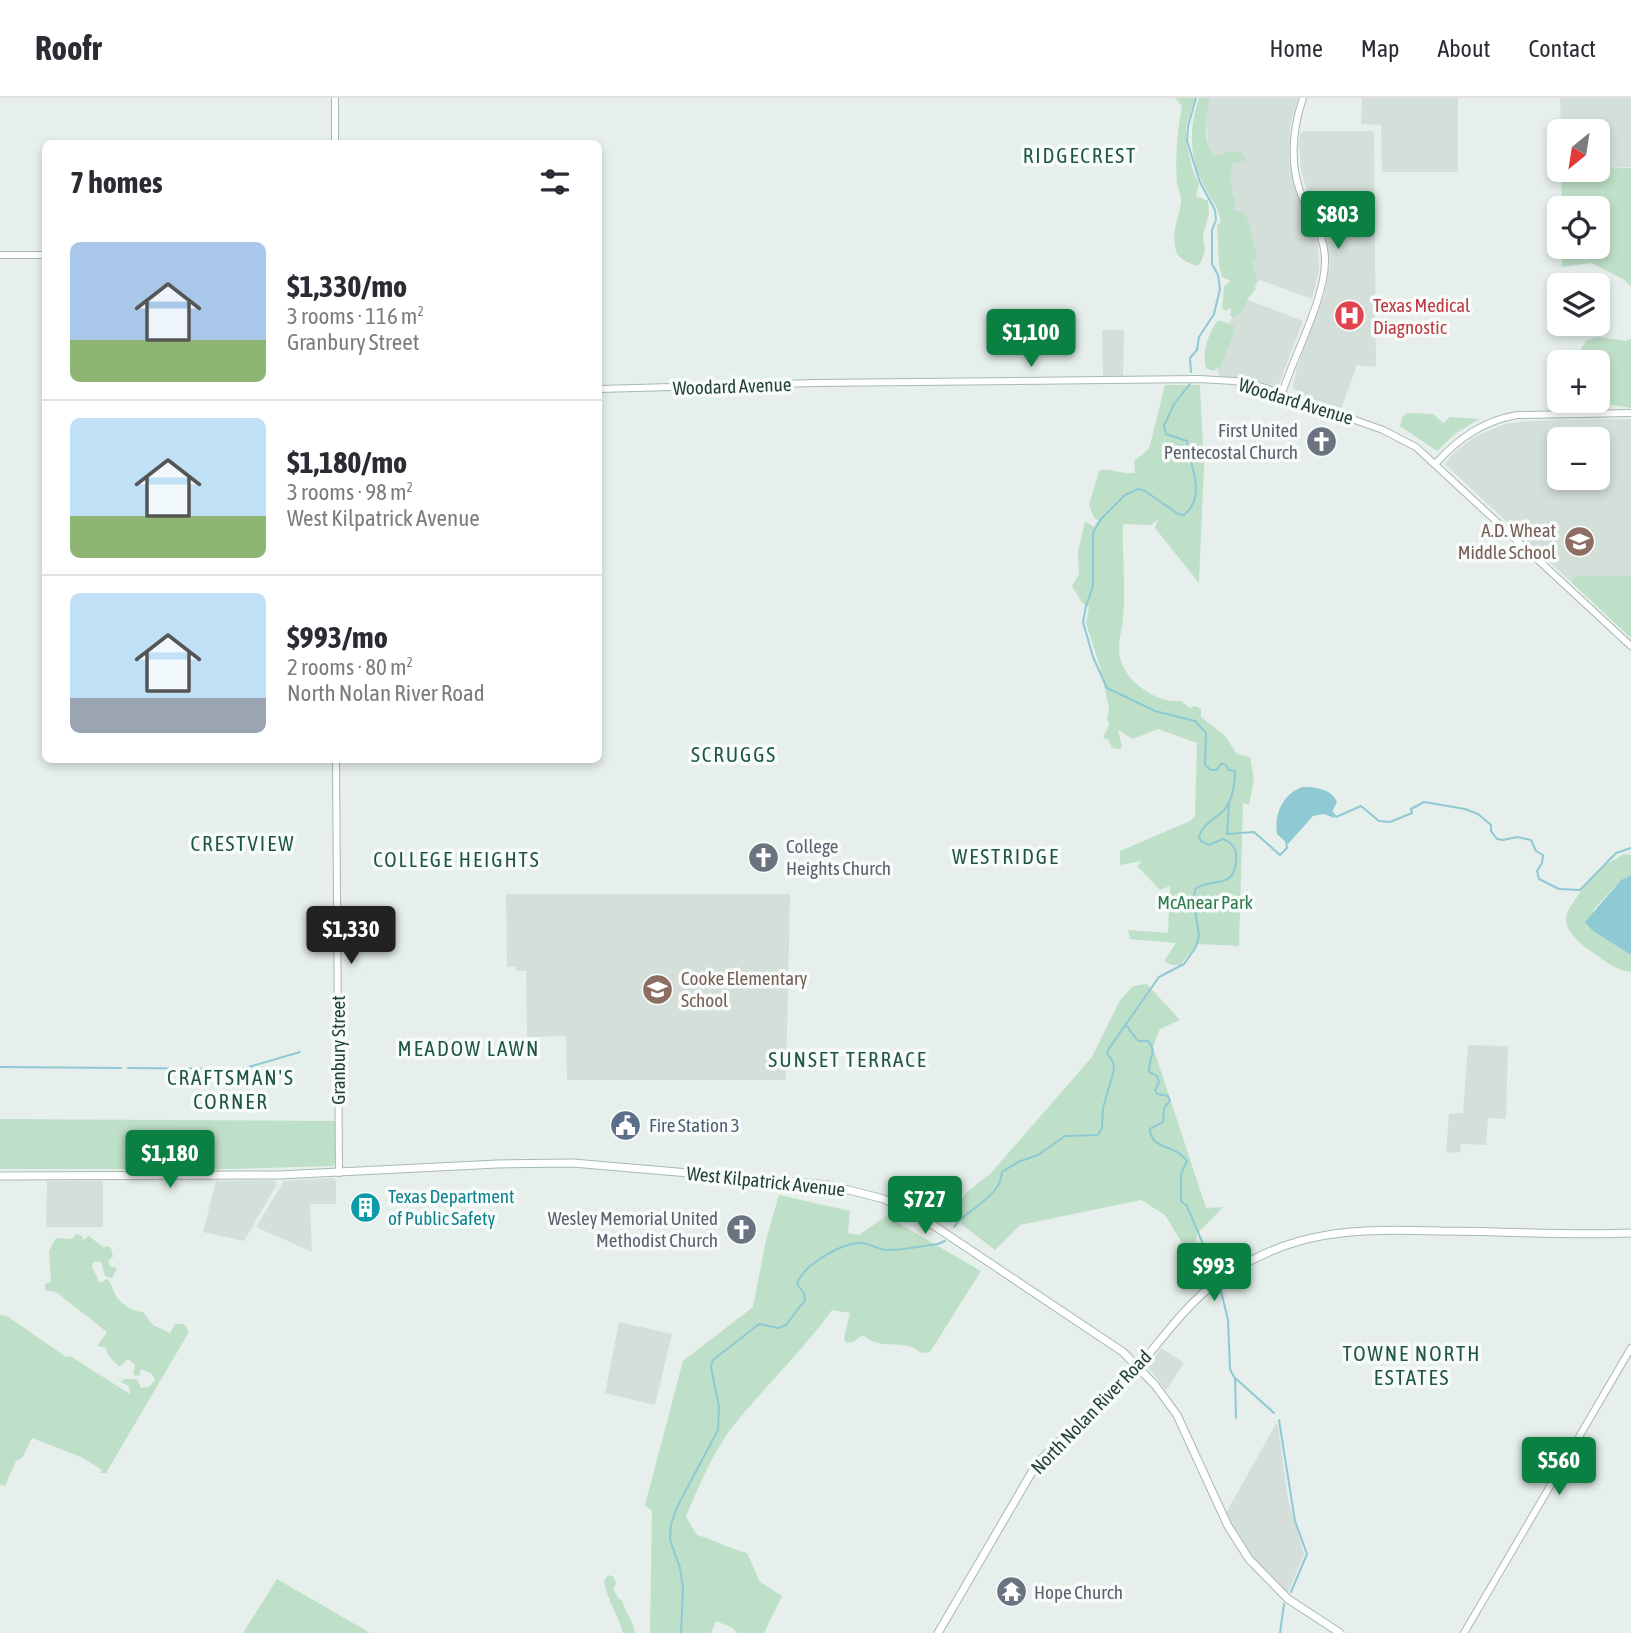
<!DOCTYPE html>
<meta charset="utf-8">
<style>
body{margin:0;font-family:"Asap Condensed",sans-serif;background:#f2f2f3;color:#2b2b33;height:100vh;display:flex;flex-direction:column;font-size:26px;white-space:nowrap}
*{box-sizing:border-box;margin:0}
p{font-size:23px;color:#7c7c81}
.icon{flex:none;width:38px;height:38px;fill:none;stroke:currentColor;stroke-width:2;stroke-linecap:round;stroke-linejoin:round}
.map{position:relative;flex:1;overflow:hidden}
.drawer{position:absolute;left:42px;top:42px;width:560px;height:623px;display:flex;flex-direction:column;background:#fff;border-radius:10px;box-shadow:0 4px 10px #0003}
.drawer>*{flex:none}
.needle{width:46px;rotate:210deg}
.buttons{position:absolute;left:1547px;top:21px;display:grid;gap:14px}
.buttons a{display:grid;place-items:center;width:63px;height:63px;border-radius:10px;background:#fff;box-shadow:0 4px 10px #0003;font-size:35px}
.price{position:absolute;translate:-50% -60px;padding:0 16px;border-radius:7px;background:#0b8043;color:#fff;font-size:23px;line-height:46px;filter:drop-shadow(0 2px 4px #0008)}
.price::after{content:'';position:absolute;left:50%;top:42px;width:21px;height:16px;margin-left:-10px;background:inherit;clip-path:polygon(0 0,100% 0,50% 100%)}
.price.current{background:#222;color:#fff}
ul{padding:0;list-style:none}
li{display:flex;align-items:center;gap:21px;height:175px;padding:0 28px}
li+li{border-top:2px solid #e1e1e2}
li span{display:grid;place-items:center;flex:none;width:196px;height:140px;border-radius:10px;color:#555}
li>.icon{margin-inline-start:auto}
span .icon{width:84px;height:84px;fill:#fffc;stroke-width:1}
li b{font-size:30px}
h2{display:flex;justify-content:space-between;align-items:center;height:84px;padding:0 28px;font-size:30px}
header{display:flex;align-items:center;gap:42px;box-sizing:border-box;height:98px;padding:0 35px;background:#fff;border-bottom:2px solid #e1e1e2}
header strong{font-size:33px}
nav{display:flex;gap:38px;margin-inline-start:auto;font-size:24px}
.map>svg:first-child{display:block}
.built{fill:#d4dfda;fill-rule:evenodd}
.green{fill:#bfe0c8}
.water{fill:#8ec9d4}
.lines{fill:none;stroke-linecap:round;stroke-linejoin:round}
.stream{stroke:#8ec9d4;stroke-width:2}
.tertiary-casing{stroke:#a8b8b2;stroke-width:8}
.secondary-casing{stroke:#a4bbb3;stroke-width:9}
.tertiary{stroke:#fff;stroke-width:6}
.secondary{stroke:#fff;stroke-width:7}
.labels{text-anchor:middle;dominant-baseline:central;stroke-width:7;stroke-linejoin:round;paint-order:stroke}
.health-label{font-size:19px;fill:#be3a42;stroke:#f7fbf9;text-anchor:start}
.street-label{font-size:19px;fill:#24423a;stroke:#f7fbf9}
.worship-label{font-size:19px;fill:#5b616d;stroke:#f7fbf9;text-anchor:end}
.education-label{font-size:19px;fill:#785e54;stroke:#f7fbf9;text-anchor:end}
.park-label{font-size:19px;fill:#2d7a4b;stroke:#f7fbf9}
.service-label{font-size:19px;fill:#4e5e75;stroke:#f7fbf9;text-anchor:start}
.culture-label{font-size:19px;fill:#0d838f;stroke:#f7fbf9;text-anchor:start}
.neighbourhood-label{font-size:21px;letter-spacing:2px;fill:#1f5548;stroke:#f7fbf9}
</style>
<header>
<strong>Roofr</strong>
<nav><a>Home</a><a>Map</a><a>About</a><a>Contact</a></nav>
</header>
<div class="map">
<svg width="1631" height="1535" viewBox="0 0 1631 1535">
<rect width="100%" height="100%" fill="#e6efeb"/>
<path class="built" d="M 1210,0 L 1298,0 L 1290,28 L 1289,64 L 1295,91 L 1318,147 L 1319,172 L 1312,201 L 1251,179 L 1208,46 L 1206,20 Z
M 1362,0 L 1458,0 L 1458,74 L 1382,74 L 1381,27 L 1361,26 Z
M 1560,0 L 1631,0 L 1631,69 L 1598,69 L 1598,33 L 1561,33 Z
M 1303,33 L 1372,33 L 1374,35 L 1376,269 L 1357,267 L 1341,311 L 1306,299 L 1293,290 L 1297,269 L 1324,198 L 1330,167 L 1325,133 L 1308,96 L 1301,73 L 1299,45 L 1300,36 Z
M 1241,199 L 1303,223 L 1279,286 L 1276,289 L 1247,281 L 1219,278 L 1214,260 Z
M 1102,232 L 1124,232 L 1123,279 L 1103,280 Z
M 1631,321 L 1631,540 L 1445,366 L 1454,355 L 1474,339 L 1505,326 L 1528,323 ZM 1559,341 L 1598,341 L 1598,380 L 1559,380 Z
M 506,796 L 790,796 L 786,982 L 567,982 L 566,938 L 527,939 L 526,873 L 516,873 L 516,868 L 507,869 Z
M 1468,947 L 1508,948 L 1506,1021 L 1488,1020 L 1486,1047 L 1461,1046 L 1460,1054 L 1446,1055 L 1449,1016 L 1463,1015 Z
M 332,1080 L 336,1083 L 336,1106 L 310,1106 L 312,1154 L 256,1129 L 284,1083 Z
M 274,1082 L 277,1086 L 244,1143 L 203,1134 L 216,1083 Z
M 47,1083 L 103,1083 L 103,1129 L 46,1129 Z
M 619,1224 L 672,1236 L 655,1307 L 605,1295 Z
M 1161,1250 L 1184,1265 L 1166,1292 L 1148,1269 Z
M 1276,1326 L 1278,1327 L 1288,1401 L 1304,1456 L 1287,1497 L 1267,1478 L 1247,1453 L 1226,1415 Z"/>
<path class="green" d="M 1175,0 L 1195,0 L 1186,28 L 1186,43 L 1193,73 L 1199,86 L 1196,98 L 1208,103 L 1209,116 L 1203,137 L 1205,153 L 1201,164 L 1197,168 C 1189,165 1178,161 1176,153 C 1171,135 1178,123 1181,105 C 1182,98 1178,91 1177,84 C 1175,59 1177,33 1182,8 Z
M 1199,0 L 1210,0 C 1206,20 1202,41 1214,58 L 1233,53 L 1242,55 L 1246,60 L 1244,63 L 1233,65 C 1229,73 1230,95 1236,101 L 1233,112 C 1236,113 1241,113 1244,115 C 1249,119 1256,154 1257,161 L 1253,164 L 1253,170 L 1256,174 L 1255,178 L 1259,182 L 1254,189 L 1256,190 C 1254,194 1251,196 1249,199 C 1243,208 1245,216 1233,219 L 1230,217 L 1231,211 L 1229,210 L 1227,213 L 1222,211 L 1224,188 L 1231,183 L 1222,179 L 1219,167 L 1217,127 L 1221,124 C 1218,110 1215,107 1208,95 C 1189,63 1188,34 1199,0 Z
M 1598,69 L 1631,70 L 1631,188 L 1623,181 L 1591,165 L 1562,169 L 1562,149 L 1598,149 L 1598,110 L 1562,110 L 1561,72 L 1598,72 Z
M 1218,222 L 1233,227 L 1235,232 L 1221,268 L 1213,273 L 1206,270 C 1202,253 1208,236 1218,222 Z
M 1598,239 L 1626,243 L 1631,241 L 1631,310 L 1600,305 L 1589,311 L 1570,311 L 1564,304 L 1598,303 L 1598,264 L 1563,264 L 1563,261 L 1577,256 L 1587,242 Z
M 1165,287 L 1200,287 L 1204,367 L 1199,485 L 1155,430 L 1158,422 L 1150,427 L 1123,426 C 1122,457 1126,489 1123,520 C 1122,534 1116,549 1121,563 C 1127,585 1159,606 1181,603 L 1190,610 L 1195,608 L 1201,611 L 1201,619 L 1225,638 L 1237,656 L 1250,659 L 1254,682 L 1249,707 L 1243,705 L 1239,848 L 1198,846 L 1180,867 L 1171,867 L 1164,863 L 1176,845 L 1130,841 L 1128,832 L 1168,835 L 1170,788 L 1160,792 L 1137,768 L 1142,763 L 1120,767 L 1120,753 L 1190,723 L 1195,718 L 1197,645 L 1158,631 L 1133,641 L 1118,632 L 1122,648 L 1120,651 L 1112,650 L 1109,642 L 1103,640 L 1109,627 L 1107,621 L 1109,610 L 1100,569 L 1086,525 L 1089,509 L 1082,505 L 1072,488 L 1079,476 L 1078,454 L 1085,423 L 1094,429 L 1098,422 L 1094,420 L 1089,407 L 1099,373 C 1109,369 1121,377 1135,375 L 1134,363 L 1148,352 L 1150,347 Z
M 1407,315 L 1433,316 L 1443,325 L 1450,319 L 1479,321 L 1455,336 L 1437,353 L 1400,328 L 1403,318 Z
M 1576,478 L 1631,478 L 1631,540 L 1571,484 Z
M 1624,756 L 1631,757 L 1631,777 L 1621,782 L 1593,812 L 1593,833 L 1631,857 L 1631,874 C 1615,872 1605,863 1592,854 C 1582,847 1565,834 1566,820 C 1567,807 1595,776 1605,767 C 1611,763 1618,760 1624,756 Z
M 1147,886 L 1180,922 L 1160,931 L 1153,949 L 1206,1110 L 1223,1109 L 1197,1136 L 1193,1163 L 1165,1117 L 1141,1102 L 1020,1127 L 995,1152 L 961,1126 L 956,1108 L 967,1094 L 991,1075 L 1092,959 L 1120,902 L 1133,888 Z
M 0,1021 L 335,1023 L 336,1063 L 333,1068 L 232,1071 L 0,1071 Z
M 779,1097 L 850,1113 L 848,1135 L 859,1137 L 886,1118 L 981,1173 L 930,1254 L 921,1255 C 904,1239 880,1254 863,1237 L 853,1244 L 846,1245 L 844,1240 L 850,1215 L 832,1212 C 801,1255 763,1290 730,1332 C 714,1354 696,1393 686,1419 L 697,1437 C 715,1442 730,1451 747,1455 L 760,1484 L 782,1498 L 764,1535 L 737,1535 L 733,1530 L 716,1523 L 711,1535 L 650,1535 L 652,1413 L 645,1407 L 683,1263 L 753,1209 L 766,1142 Z
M 76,1136 L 82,1138 L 83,1142 L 89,1138 L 104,1150 L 106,1148 L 111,1150 L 113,1159 L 108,1163 L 110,1168 L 117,1170 L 112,1180 L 105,1178 L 101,1164 L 93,1164 L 92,1169 L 100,1185 L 107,1181 C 113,1187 113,1195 118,1201 C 124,1208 135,1214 143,1214 L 153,1227 L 170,1235 L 175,1226 L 184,1226 L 189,1234 L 106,1375 L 100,1375 L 102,1372 L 81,1359 L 32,1340 L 22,1360 L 16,1363 L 5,1388 L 0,1387 L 0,1217 L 7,1218 L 66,1259 L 70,1258 L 130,1296 L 129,1288 L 121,1284 L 124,1281 L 137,1281 L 141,1290 L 150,1288 L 155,1282 L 152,1276 L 141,1271 L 139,1278 L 133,1277 L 135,1267 L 128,1261 L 119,1269 L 108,1257 L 106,1250 L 97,1248 L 107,1234 L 56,1194 L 45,1192 L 45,1186 L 51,1184 L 49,1153 L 56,1140 L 72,1141 Z
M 608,1477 L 614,1479 L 616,1485 L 613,1491 L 619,1501 L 622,1502 C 626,1516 633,1523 635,1535 L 623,1535 C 618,1516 607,1502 604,1483 Z
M 277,1481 L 370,1535 L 243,1535 Z"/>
<path class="water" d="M 1303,689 C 1316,689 1332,691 1337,704 L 1332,714 L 1334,720 L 1324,716 L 1313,718 L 1288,746 L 1277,736 C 1274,716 1283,695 1303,689 Z
M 1631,777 L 1631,857 L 1593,833 L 1585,824 L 1621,782 Z"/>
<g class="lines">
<path class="stream" d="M 1191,274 L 1190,260 L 1197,252 L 1199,239 L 1214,216 L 1220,191 L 1218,177 L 1212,166 L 1212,132 L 1216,122 L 1215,112 L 1200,84 L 1187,43 L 1188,28 L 1196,0
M 1229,706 L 1227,736 L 1254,734 L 1280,757 L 1287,750 L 1286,744
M 1330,712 L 1336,719 L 1361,708 L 1379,723 L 1390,724 L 1412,715 L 1411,711 L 1424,704 L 1465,711 L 1478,716 L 1491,727 L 1491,733 L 1497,741 L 1503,742 L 1517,739 L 1531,742 L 1536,753 L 1543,757 L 1542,765 L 1537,773 L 1539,781 L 1559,791 L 1580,792 L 1616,755 L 1631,750
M 1126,927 L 1138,943 L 1148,943 C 1158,954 1148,961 1149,974 L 1157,978 L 1159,984 L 1155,992 L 1157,996 L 1168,998 L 1170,1003 L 1164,1010 L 1163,1024 L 1150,1031 C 1150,1052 1178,1047 1187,1063 L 1181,1076 L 1181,1103 L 1187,1108 L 1206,1153 L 1207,1169 L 1214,1179
M 0,969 L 121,970
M 128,970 L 242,971 L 300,954
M 954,1129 C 967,1110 1001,1100 1002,1074 L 1018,1064 L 1038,1057 L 1065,1038 L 1098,1037 L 1102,1030 L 1103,1010 L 1114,972 L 1113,964 L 1107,955 L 1110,949 L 1159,879 L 1184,866 L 1196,849 L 1199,837 L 1193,799 L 1196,790 C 1216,780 1237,791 1236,758 C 1236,749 1231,744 1223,741 L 1209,747 L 1201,743 L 1199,739 C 1203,726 1211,724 1221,715 C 1232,706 1235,687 1235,673 L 1229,672 L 1225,666 L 1221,666 L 1216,672 L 1211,672 L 1205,667 L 1206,635 L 1195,623 L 1155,613 L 1107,590 L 1093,559 L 1083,524 L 1086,508 L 1093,488 L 1093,435 L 1101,421 L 1125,397 L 1138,391 L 1145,393 L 1178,416 L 1184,417 C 1208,397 1189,368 1187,343 L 1166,336 L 1164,328 L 1174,306 L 1190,286
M 1220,1189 L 1228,1222 L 1230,1271 L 1234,1279 L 1274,1315
M 1235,1280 L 1236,1320
M 1279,1322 L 1295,1423 L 1307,1456 L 1291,1494
M 681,1535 L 683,1490 L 680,1470 L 670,1442 L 671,1426 L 677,1409 L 718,1332 L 719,1309 L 711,1269 L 713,1262 L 759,1226 L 778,1230 L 786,1227 L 805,1202 L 804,1195 L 797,1186 C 803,1167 841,1145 861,1145 C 870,1145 878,1152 887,1152 C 904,1152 921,1148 938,1146 L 945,1143
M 1280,1535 L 1284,1506"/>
<defs>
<path id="tertiary" d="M 335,46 L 335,0
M 0,157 L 46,157
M 598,291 L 815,285 L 1199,281 L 1234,283 L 1262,289 L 1383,332 L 1416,349 L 1631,548
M 1282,295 C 1294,258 1326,198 1325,162 C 1325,139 1312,121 1303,101 C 1289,69 1292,32 1303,0
M 1436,365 C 1459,340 1483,323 1517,317 L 1631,315
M 336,662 L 339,1075
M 1464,1535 L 1631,1250"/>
<path id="secondary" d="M 0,1078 L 279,1077 L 497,1066 L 573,1065 L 829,1087 L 884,1101 L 933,1127 L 1123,1254 L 1155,1287 L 1177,1317 L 1228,1428 L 1249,1461 L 1288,1501 L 1340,1535
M 938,1535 L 1036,1367 C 1063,1336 1097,1313 1125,1283 C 1157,1250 1181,1210 1218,1183 C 1291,1130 1356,1131 1440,1133 C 1504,1133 1568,1138 1631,1135"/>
</defs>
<use href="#tertiary" class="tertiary-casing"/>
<use href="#secondary" class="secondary-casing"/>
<use href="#tertiary" class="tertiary"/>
<use href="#secondary" class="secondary"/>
</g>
<defs>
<symbol id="hospital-disc" viewBox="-11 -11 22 22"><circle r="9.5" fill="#e0444e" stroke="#f7fbf9"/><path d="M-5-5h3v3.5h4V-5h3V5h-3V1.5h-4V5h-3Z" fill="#fff"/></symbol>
<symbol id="church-disc" viewBox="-11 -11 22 22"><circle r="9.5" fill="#6b7280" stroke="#f7fbf9"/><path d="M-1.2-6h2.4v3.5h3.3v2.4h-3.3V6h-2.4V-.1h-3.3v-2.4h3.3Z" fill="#fff"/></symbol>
<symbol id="school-disc" viewBox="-11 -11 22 22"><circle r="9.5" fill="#8d6e63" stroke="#f7fbf9"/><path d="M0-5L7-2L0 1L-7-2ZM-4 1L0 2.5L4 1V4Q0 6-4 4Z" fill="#fff"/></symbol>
<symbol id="civic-disc" viewBox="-11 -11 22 22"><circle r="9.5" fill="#5c6f8a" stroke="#f7fbf9"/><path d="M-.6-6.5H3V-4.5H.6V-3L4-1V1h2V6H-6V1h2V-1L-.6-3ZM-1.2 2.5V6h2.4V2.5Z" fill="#fff"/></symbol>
<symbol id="building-disc" viewBox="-11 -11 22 22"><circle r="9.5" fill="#0f9aa8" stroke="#f7fbf9"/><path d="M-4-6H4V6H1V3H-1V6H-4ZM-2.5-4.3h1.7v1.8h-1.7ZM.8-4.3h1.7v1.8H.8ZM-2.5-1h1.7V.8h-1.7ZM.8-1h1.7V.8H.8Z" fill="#fff"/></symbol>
<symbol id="temple-disc" viewBox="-11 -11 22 22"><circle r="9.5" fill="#6b7280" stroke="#f7fbf9"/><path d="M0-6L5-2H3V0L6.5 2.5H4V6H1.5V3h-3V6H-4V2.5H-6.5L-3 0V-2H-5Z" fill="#fff"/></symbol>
</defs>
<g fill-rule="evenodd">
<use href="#hospital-disc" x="1332" y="200" width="35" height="35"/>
<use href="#church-disc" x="1304" y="326" width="35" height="35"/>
<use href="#school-disc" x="1562" y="426" width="35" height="35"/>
<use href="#church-disc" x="746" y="742" width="35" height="35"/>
<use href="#school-disc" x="640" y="874" width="35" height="35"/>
<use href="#civic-disc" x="608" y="1010" width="35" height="35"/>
<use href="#building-disc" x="348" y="1092" width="35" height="35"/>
<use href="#church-disc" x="724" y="1114" width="35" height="35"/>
<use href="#temple-disc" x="994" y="1476" width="35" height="35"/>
</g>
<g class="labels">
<g class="health-label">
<text x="1373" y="207">Texas Medical<tspan x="1373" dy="22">Diagnostic</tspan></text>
</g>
<g class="street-label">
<text transform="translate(732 288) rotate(-2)">Woodard Avenue</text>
<text transform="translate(1296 303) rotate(17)">Woodard Avenue</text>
<text transform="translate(338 952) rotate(-90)">Granbury Street</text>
<text transform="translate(766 1083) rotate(6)">West Kilpatrick Avenue</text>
<text transform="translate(1091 1314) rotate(-46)">North Nolan River Road</text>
</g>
<g class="worship-label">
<text x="1298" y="332">First United<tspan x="1298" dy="22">Pentecostal Church</tspan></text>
<text x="786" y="748" text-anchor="start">College<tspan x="786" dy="22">Heights Church</tspan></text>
<text x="718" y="1120">Wesley Memorial United<tspan x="718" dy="22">Methodist Church</tspan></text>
<text x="1034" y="1494" text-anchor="start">Hope Church</text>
</g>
<g class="education-label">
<text x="1556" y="432">A.D. Wheat<tspan x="1556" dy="22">Middle School</tspan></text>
<text x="681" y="880" text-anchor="start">Cooke Elementary<tspan x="681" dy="22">School</tspan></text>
</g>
<g class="park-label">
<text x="1205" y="804">McAnear Park</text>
</g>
<g class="service-label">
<text x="649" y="1027">Fire Station 3</text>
</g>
<g class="culture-label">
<text x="388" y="1098">Texas Department<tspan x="388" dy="22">of Public Safety</tspan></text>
</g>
<g class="neighbourhood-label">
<text x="1080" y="57">RIDGECREST</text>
<text x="734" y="656">SCRUGGS</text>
<text x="243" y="745">CRESTVIEW</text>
<text x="1006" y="758">WESTRIDGE</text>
<text x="457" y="761">COLLEGE HEIGHTS</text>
<text x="469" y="950">MEADOW LAWN</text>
<text x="848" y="961">SUNSET TERRACE</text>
<text x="231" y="979">CRAFTSMAN'S<tspan x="231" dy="24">CORNER</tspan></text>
<text x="1412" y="1255">TOWNE NORTH<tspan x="1412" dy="24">ESTATES</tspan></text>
</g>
</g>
</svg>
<div class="buttons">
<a><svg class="needle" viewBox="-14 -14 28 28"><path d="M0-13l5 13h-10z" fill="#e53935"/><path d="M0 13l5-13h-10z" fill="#7c7c81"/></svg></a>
<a><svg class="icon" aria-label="locate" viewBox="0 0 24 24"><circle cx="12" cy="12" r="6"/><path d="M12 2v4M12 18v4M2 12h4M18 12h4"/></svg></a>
<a><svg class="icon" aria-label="layers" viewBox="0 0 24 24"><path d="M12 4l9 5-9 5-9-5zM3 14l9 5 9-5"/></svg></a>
<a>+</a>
<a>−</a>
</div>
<b class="price" style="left:1338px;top:153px">$803</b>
<b class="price" style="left:1031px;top:271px">$1,100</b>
<b class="price current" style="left:351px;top:868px">$1,330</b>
<b class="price" style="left:170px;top:1092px">$1,180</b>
<b class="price" style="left:925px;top:1138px">$727</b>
<b class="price" style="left:1214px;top:1205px">$993</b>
<b class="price" style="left:1559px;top:1399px">$560</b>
<section class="drawer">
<h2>7 homes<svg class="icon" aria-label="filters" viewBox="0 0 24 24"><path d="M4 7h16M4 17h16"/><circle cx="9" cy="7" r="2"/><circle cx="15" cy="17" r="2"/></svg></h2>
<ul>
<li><span style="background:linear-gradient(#a9c7e8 70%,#8fb573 0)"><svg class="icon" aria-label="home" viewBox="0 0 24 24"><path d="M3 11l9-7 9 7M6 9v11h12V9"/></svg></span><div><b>$1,330/mo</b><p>3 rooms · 116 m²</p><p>Granbury Street</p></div></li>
<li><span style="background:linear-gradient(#bfe0f5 70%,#8fb573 0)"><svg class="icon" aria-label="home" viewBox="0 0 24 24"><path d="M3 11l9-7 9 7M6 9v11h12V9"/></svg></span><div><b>$1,180/mo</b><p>3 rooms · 98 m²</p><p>West Kilpatrick Avenue</p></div></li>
<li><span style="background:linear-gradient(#bfe0f5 75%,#9aa5b1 0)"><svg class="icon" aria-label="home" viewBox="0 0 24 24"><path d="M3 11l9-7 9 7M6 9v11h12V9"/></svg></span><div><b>$993/mo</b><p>2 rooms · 80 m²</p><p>North Nolan River Road</p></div></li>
</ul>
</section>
</div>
